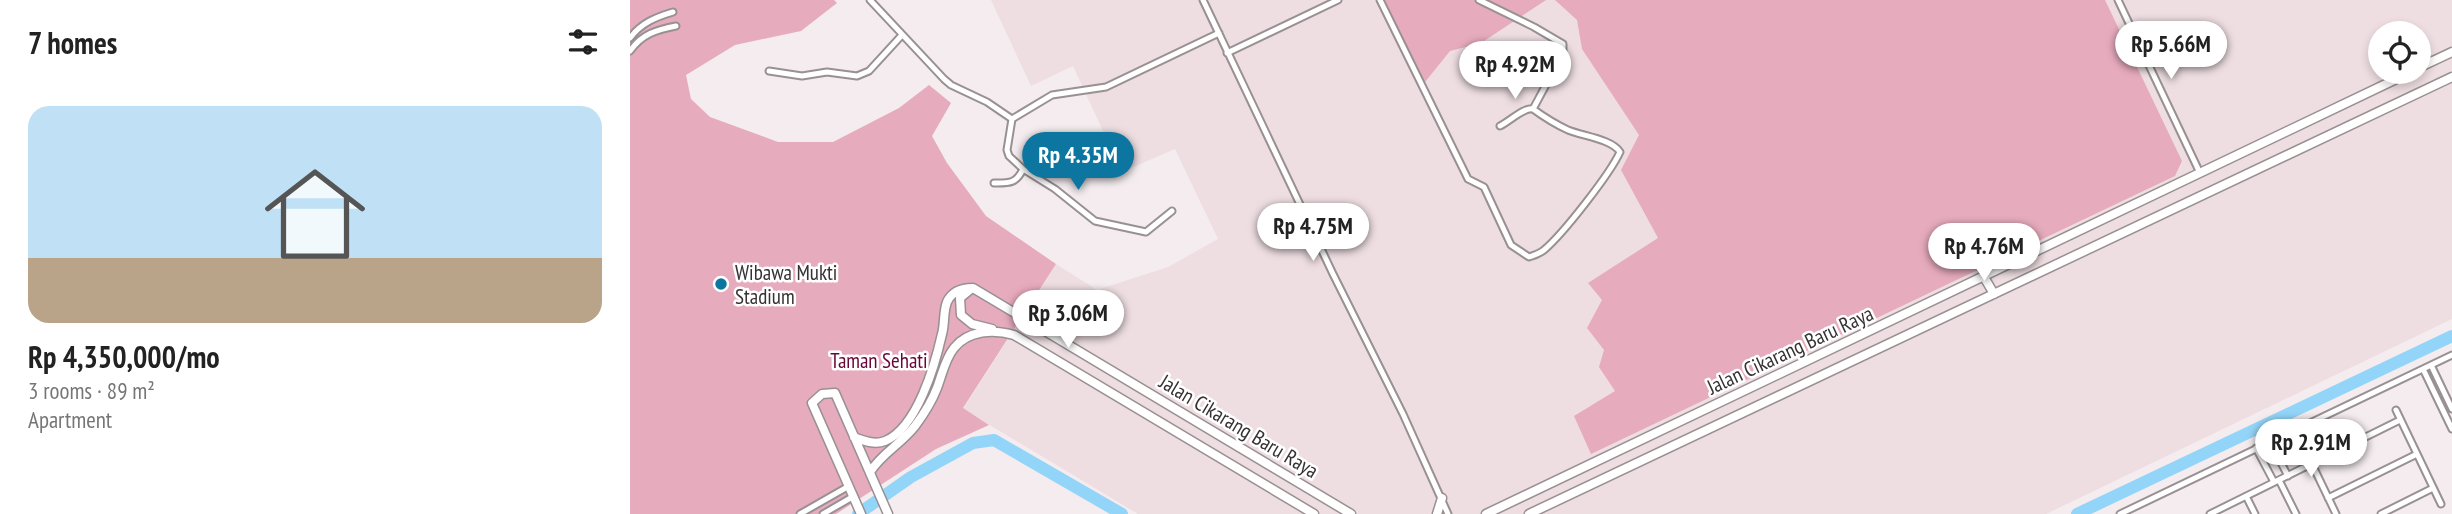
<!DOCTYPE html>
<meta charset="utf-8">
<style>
body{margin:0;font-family:"PT Sans Narrow",sans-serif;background:#f2f2f2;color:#222;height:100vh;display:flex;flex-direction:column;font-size:26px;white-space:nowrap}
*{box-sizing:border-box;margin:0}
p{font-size:23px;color:#767676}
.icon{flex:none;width:38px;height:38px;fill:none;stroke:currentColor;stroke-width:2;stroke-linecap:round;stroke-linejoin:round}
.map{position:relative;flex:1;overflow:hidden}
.side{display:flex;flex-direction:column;background:#fff;width:630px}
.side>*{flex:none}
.buttons{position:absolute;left:1738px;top:21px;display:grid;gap:14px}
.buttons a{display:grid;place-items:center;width:63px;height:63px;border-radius:50%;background:#fff;box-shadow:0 4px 10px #0003;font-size:35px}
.price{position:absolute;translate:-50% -60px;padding:0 16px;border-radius:24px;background:#fff;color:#222;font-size:23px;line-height:46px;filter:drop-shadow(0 2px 4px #0008)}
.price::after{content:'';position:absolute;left:50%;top:42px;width:21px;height:16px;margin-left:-10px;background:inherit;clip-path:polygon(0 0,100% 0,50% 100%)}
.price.on{background:#0c76a1;color:#fff}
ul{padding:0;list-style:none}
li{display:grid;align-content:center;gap:14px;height:371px;padding:0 28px}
li span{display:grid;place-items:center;height:217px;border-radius:21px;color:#555}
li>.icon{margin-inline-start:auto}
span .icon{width:126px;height:126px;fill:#fffc;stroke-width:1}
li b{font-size:30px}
h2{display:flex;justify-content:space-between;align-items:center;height:84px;padding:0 28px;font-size:30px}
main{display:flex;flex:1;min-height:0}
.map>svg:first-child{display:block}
.built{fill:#eedee2;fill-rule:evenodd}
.green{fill:#e7abbe}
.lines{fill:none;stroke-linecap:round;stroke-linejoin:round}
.river{stroke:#93d5f9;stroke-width:12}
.minor-casing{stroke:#989092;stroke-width:9}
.secondary-casing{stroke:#989092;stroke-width:11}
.minor{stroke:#fff;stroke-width:5}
.secondary{stroke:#fff;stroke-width:8}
.poi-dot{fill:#0c76a1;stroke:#fff;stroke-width:2.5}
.labels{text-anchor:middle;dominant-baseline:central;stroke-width:5;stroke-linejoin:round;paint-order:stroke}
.poi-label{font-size:21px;fill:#363233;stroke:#fff;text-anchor:start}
.street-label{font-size:21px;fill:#363233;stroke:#fff}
.park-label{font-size:21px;fill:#690638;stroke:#fff}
</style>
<main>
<section class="side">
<h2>7 homes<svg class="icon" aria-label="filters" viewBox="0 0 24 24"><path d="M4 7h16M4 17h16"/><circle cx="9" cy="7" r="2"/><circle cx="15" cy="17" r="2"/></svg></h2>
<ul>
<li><span style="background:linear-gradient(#bfe0f5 70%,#b9a48a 0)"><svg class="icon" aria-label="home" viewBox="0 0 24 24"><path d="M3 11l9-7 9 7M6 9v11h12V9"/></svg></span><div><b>Rp 4,350,000/mo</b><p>3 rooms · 89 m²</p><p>Apartment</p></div></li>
</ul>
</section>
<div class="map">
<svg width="1822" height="514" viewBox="0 0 1822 514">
<rect width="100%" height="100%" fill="#f4ecee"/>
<path class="built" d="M 361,0 L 1822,0 L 1822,319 L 1416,514 L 508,514 L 333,409 L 426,264 L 467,290 L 538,267 L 588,239 L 545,149 L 492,172 L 443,66 L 401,86 ZM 1750,33 L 1788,33 L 1788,72 L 1750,72 Z"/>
<path class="green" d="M 0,0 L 204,0 L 207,3 L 171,31 L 105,45 L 56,75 L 61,99 L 80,117 L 148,142 L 203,142 L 269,108 L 299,85 L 321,103 L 302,136 L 317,163 L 356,216 L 426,264 L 333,408 L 359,425 L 306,449 L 206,514 L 0,514 Z
M 750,0 L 916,0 L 851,43 L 820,51 L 791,87 Z
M 925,0 L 1475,0 L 1552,161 L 1545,176 L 961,454 L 944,416 L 985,391 L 969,367 L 974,350 L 957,328 L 972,300 L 958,283 L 1028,238 L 991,170 L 1009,135 L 952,49 L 947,20 Z"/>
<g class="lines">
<path class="river" d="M 228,514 L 281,477 L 343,443 L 364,440 L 492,514
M 1447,514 L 1822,336"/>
<defs>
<path id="minor" d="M 240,0 L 314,79 L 321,85 L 357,102 L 382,119
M 573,0 L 703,274 L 773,414 L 818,514
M 750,0 L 838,179 L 854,187 L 881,245 L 899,257 C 905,255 909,254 914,250 C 933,234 980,174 990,152 C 982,139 952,136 938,130 C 925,124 914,117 903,109 L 933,53 L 933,44 L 904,27 L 849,0
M 1488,0 L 1570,173
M 0,38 C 11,23 26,17 43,12
M 0,51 C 12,34 26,30 46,26
M 597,53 L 708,0
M 139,71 L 172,76 L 197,72 L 227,76 L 239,71 L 272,35
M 382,119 L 377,150 L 379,156 L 393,169 L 425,189 L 465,221 L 516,232 L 542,211
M 382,119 L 422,95 L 476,87 L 589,33
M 870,126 C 880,121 894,107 903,109
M 364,183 C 379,183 386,184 393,169
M 1801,365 L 1822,409
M 1793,369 L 1822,429
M 1766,410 L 1811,504
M 1640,442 L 1658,476
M 1626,448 L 1644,482
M 1682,464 L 1706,514
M 1649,480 L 1666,514
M 1616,496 L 1625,514
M 1698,498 L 1787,454
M 170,514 L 219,486
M 193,514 L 224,496
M 1490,514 L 1822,355
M 1580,514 L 1770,420
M 1751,514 L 1803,488"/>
<path id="secondary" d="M 1788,68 L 1822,52
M 1354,277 L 1364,294
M 341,289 L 330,298 L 331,315 L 342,324 L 362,329
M 224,437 C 234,441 245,445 255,441 C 287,428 305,365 312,334 C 315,324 313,312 317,302 C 322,291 332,288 343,288 L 721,514
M 240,472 C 252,453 271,444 285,426 C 294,414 302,401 307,388 C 312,375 315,359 324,348 C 338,330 364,329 384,335 L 684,514
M 231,514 L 182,403 L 192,394 L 205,393 L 258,514
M 807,514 L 812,498
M 856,514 L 1781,72
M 899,514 L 1822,77"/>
</defs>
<use href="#minor" class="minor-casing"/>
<use href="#secondary" class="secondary-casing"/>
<use href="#minor" class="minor"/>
<use href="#secondary" class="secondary"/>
</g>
<circle class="poi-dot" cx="91" cy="284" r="7"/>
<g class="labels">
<g class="poi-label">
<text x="105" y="272">Wibawa Mukti<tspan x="105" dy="24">Stadium</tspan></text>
</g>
<g class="street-label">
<text transform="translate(1160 350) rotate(-25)">Jalan Cikarang Baru Raya</text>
<text transform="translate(609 426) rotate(31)">Jalan Cikarang Baru Raya</text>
</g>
<g class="park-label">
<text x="249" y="360">Taman Sehati</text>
</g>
</g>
</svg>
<div class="buttons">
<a><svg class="icon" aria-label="locate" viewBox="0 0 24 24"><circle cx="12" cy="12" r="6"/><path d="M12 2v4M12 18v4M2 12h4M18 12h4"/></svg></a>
</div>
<b class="price" style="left:1541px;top:81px">Rp 5.66M</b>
<b class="price" style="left:885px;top:101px">Rp 4.92M</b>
<b class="price on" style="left:448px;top:192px">Rp 4.35M</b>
<b class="price" style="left:683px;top:263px">Rp 4.75M</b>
<b class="price" style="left:1354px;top:283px">Rp 4.76M</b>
<b class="price" style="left:438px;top:350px">Rp 3.06M</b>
<b class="price" style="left:1681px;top:479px">Rp 2.91M</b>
</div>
</main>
